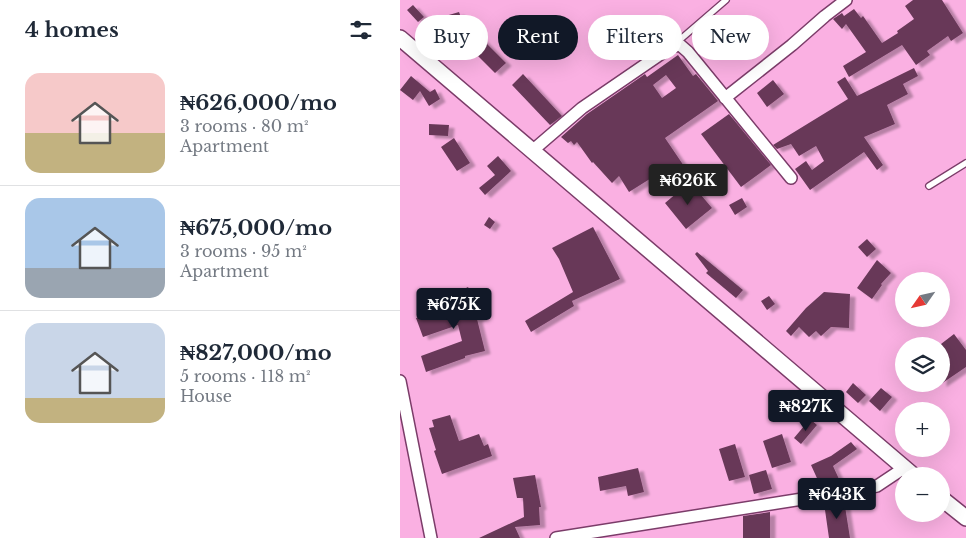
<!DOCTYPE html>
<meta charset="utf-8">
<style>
body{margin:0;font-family:"Libre Baskerville",serif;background:#f2f2f3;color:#1f2937;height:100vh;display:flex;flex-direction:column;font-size:19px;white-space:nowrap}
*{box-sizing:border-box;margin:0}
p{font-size:16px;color:#747a83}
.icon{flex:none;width:28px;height:28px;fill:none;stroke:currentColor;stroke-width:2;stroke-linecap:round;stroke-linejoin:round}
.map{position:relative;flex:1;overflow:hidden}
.details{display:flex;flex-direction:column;background:#fff;width:400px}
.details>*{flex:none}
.top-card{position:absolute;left:15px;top:15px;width:475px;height:45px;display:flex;gap:10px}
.needle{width:32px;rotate:236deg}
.buttons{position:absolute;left:495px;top:272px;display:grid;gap:10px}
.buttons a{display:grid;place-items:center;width:55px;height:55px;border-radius:50%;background:#fff;box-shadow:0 5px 20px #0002;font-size:25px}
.price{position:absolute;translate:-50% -42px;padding:0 11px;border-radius:5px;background:#111827;color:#fff;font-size:16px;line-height:32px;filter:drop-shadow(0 1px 2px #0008)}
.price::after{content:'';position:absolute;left:50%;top:30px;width:15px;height:11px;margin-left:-8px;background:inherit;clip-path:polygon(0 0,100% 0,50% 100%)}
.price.on{background:#222;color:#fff}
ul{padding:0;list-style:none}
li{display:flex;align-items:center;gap:15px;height:125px;padding:0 25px}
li+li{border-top:1px solid #e0e1e3}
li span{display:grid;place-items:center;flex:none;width:140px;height:100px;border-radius:15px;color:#555}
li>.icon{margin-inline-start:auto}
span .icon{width:60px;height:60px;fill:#fffc;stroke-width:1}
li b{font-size:21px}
h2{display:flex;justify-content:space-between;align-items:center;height:60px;padding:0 25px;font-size:21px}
.tag{padding:0 18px;border-radius:22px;background:#fff;box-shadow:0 5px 20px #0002;font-size:18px;line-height:45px}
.tag.on{background:#111827;color:#fff}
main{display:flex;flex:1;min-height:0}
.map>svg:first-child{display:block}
.building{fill:#683959;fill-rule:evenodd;filter:url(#shadow)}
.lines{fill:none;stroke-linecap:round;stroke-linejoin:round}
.lane-casing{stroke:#7b3c69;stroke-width:8}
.street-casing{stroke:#7b3c69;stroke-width:14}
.secondary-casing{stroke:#7b3c69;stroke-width:18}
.lane{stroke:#fff;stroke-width:5.5}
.street{stroke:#fff;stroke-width:11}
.secondary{stroke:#fff;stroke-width:15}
</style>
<main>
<section class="details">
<h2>4 homes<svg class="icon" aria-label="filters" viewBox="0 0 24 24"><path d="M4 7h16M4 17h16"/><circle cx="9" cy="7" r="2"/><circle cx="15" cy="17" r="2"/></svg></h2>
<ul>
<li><span style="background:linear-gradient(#f6c9c9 60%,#c2b280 0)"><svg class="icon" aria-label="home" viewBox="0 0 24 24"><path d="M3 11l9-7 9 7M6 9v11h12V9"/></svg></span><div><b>₦626,000/mo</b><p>3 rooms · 80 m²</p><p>Apartment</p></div></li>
<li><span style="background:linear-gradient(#a9c7e8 70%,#9aa5b1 0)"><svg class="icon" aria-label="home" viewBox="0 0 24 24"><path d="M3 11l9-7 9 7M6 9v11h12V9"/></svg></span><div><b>₦675,000/mo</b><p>3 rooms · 95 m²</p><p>Apartment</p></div></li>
<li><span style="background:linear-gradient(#c9d6e8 75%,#c2b280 0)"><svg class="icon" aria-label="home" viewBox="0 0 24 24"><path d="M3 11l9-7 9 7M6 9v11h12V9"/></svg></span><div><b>₦827,000/mo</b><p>5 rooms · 118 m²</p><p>House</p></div></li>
</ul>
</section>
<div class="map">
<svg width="566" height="538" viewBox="0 0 566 538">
<defs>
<filter id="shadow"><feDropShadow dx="5.5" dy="3" stdDeviation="1" flood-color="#0004"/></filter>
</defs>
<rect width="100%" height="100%" fill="#fab0e2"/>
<path class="building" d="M 513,0 L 542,0 L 563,33 L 551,41 L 548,36 L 527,51 L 530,55 L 516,65 L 502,45 L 449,77 L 443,66 L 466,52 L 446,24 L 442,29 L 433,19 L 442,13 L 444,16 L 454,9 L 461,18 L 463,16 L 482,43 L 498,33 L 497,31 L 514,19 L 505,6 Z
M 13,5 L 24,17 L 18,22 L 7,10 Z
M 59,12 L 65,28 L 68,25 L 106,63 L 95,73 L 53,31 L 47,31 L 42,17 Z
M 278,55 L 293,76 L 296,74 L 318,101 L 265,138 L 286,169 L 275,176 L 269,167 L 229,192 L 219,176 L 212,183 L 193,162 L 192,163 L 177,142 L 174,145 L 171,141 L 168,143 L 161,137 L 187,114 L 245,74 L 247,77 ZM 266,75 L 276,88 L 262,98 L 253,85 Z
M 514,68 L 518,76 L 503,84 L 508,94 L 487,105 L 495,124 L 464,137 L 483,165 L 477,170 L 464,152 L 410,190 L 395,169 L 406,161 L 412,170 L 424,161 L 416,146 L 399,156 L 391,144 L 377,149 L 373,145 L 448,99 L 437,82 L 445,77 L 457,96 Z
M 123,74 L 162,116 L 150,125 L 112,85 Z
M 11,76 L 30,92 L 35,89 L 40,99 L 29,106 L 20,91 L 13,100 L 0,90 Z
M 373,80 L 384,94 L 367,107 L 357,93 Z
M 329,114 L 371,165 L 341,187 L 301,134 Z
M 29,124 L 49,125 L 48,136 L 29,135 Z
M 54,138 L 70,163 L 57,171 L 41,147 Z
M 98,156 L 111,171 L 85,195 L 79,188 L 95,175 L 87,166 Z
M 290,182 L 312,208 L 286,229 L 265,203 Z
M 342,198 L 347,207 L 335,215 L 329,205 Z
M 89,217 L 95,222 L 90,229 L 84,225 Z
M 193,227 L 220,279 L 172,301 L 174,306 L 131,332 L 125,321 L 173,292 L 159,259 L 152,248 Z
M 467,239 L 476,249 L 467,257 L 458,247 Z
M 297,252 L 343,290 L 336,298 L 306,273 L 308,271 L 295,254 Z
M 477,260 L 491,273 L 481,284 L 482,285 L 472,299 L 457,288 Z
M 68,287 L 82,316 L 77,319 L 85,351 L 65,356 L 65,358 L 26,372 L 21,356 L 62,341 L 58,325 L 23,337 L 16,318 L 55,305 L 50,296 Z
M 424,292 L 450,294 L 449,328 L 431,327 L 421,336 L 416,331 L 409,337 L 399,327 L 391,336 L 386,331 L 406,308 Z
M 369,296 L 375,304 L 367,310 L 361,301 Z
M 554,334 L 566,350 L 566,367 L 541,384 L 541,344 Z
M 453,383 L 466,395 L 458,403 L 446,392 Z
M 481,388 L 492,397 L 480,411 L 469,401 Z
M 50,415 L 59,441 L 79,434 L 84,446 L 88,444 L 92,456 L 42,474 L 34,451 L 36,450 L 29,428 L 34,427 L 32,420 Z
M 410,419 L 417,425 L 401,444 L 394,438 Z
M 382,434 L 391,462 L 372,468 L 363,441 Z
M 451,442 L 457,449 L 433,466 L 439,479 L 421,487 L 411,465 L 431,456 Z
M 335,444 L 345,477 L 329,481 L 319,449 Z
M 238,468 L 244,492 L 228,496 L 226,486 L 200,491 L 198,477 Z
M 366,470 L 372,489 L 354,494 L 349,475 Z
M 135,475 L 141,507 L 139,507 L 140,525 L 115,527 L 120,538 L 79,538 L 124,517 L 123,498 L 117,498 L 113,478 Z
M 444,500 L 450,538 L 429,538 L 424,503 Z
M 370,512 L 370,538 L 343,538 L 343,516 Z"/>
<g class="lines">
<defs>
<path id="lane" d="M 275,44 L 326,0
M 529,186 L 566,163"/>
<path id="street" d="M 325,98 L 392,45 L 425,16 L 446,0
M 132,151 L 182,108 L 271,47 L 280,45 L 288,52 L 391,178
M 0,381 L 31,538
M 156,538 L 453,491 L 477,486 L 504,468"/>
<path id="secondary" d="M 0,38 L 514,476
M 541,498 L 566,518"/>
</defs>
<use href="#lane" class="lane-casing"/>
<use href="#street" class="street-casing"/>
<use href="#secondary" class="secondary-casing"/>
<use href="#lane" class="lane"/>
<use href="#street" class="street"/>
<use href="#secondary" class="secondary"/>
</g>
</svg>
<div class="buttons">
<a><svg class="needle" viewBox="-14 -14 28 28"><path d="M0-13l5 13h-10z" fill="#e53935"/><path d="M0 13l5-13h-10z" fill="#747a83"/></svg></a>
<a><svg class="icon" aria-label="layers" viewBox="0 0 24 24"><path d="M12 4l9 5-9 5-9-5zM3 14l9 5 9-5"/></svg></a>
<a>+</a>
<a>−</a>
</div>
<b class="price on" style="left:288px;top:206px">₦626K</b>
<b class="price" style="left:54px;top:330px">₦675K</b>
<b class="price" style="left:406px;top:432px">₦827K</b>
<b class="price" style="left:437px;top:520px">₦643K</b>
<div class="top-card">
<a class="tag">Buy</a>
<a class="tag on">Rent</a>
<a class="tag">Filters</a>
<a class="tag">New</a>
</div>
</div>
</main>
